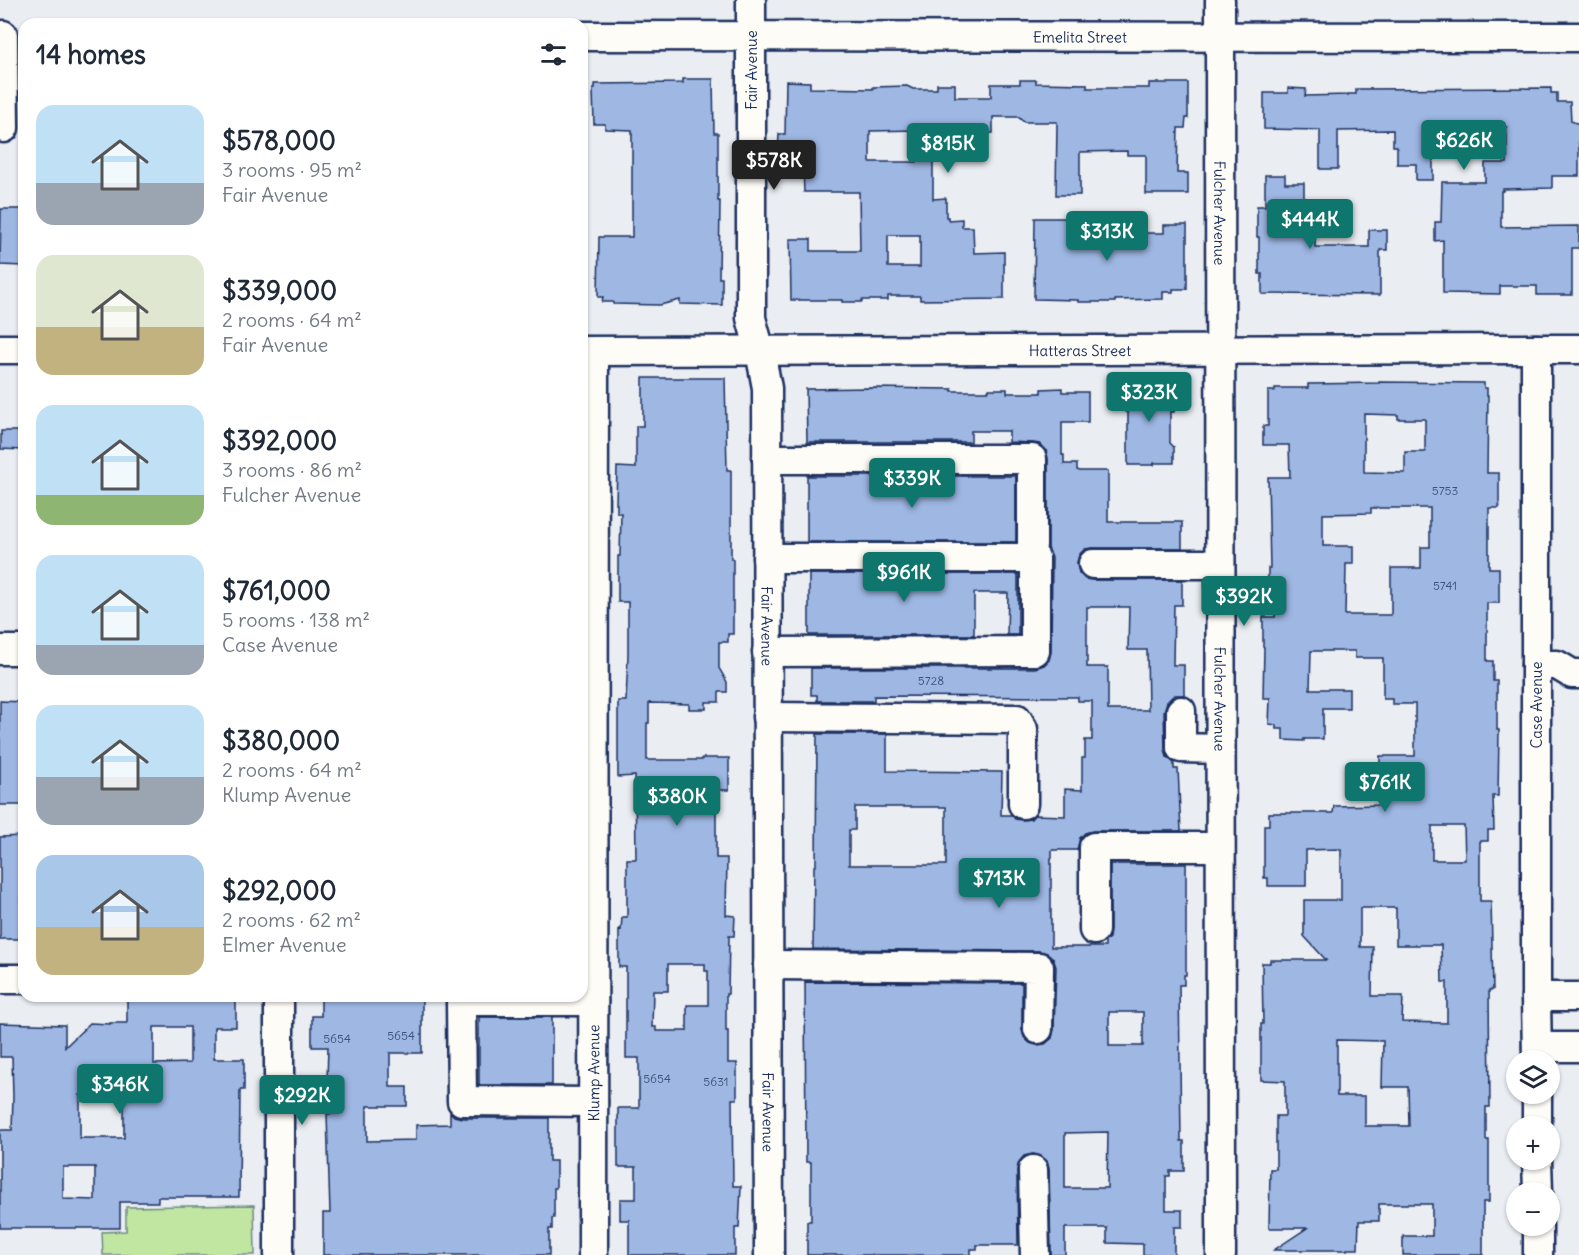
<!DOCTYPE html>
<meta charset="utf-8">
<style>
body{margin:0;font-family:Delius,sans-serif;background:#f6f6f7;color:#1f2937;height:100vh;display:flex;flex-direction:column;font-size:22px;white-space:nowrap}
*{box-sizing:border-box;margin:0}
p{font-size:20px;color:#747a83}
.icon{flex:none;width:33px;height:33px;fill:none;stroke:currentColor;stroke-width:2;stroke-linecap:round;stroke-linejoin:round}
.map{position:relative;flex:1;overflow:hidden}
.panel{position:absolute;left:18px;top:18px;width:570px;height:984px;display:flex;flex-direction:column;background:#fff;border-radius:18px;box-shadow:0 2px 4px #0004}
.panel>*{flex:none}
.controls{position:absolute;left:1506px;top:1050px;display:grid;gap:12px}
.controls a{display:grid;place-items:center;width:54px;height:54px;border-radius:50%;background:#fff;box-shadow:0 2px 4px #0004;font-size:30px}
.price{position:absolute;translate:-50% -51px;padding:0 14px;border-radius:6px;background:#0f766e;color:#fff;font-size:20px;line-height:39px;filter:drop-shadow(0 2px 3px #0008)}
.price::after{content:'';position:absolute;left:50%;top:36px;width:18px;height:14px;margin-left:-9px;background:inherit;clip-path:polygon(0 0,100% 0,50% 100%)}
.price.selected{background:#222;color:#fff}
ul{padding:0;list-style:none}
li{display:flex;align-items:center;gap:18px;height:150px;padding:0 18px}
li span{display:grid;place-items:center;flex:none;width:168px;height:120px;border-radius:18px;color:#555}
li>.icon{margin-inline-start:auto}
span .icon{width:72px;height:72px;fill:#fffc;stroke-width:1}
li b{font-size:26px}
h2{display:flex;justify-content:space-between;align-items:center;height:72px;padding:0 18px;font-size:26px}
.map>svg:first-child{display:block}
.green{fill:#c0e6a1;stroke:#6e8a80;stroke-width:1.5}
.building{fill:#9eb7e3;stroke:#1b2f5e;stroke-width:1.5;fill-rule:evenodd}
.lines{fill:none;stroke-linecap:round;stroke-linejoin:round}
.minor-casing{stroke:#1b2f5e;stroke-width:33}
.minor{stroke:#fdfcf7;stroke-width:28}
.labels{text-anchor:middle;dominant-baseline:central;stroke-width:4.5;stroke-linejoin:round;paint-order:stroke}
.number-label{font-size:12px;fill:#3c517f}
.street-label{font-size:15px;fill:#1b2f5e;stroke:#fdfcf7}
</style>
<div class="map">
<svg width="1579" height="1255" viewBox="0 0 1579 1255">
<rect width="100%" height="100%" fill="#eaeef3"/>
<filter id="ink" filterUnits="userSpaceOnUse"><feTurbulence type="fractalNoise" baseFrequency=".0167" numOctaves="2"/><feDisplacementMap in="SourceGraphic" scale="12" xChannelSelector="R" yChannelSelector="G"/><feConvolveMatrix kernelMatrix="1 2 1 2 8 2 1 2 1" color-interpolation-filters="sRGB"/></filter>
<g filter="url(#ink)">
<path class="green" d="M 254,1205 L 255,1255 L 103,1255 L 102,1232 L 126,1231 L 126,1207 Z"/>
<path class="building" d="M 683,79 L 713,79 L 714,133 L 718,133 L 718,201 L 720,201 L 719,278 L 722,278 L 722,305 L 680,304 L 680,300 L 660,305 L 613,304 L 613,302 L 602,302 L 603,297 L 598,297 L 599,237 L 632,237 L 632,130 L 605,129 L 605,124 L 594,124 L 593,89 L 595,89 L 595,84 L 683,83 Z
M 1020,80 L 1036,80 L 1036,83 L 1087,84 L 1087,88 L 1149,88 L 1149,83 L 1188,83 L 1188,118 L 1186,118 L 1185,128 L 1178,128 L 1177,173 L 1188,173 L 1188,194 L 1146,194 L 1146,155 L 1127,155 L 1127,151 L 1080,152 L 1080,195 L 1056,195 L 1057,122 L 1024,122 L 1018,117 L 993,117 L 993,133 L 969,134 L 969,129 L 933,130 L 933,199 L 946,198 L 946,217 L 948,217 L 948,220 L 962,219 L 962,227 L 973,227 L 974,253 L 1004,252 L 1004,299 L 920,300 L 920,296 L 888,296 L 888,300 L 862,300 L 862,302 L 842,302 L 842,300 L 791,300 L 790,239 L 811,239 L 811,251 L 860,251 L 859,192 L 804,192 L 803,168 L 790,168 L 790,153 L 778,153 L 779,134 L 785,134 L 786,81 L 810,82 L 810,88 L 873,89 L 873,87 L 907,86 L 913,89 L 937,89 L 937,84 L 955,84 L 955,97 L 991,97 L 991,84 L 1020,84 ZM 917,130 L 917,162 L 870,162 L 870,131 ZM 888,235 L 920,235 L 920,267 L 888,267 Z
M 1288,88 L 1306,89 L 1305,96 L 1348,95 L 1348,94 L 1356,94 L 1356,89 L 1551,88 L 1551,93 L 1557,93 L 1557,102 L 1570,102 L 1571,121 L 1579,124 L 1579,176 L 1552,176 L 1552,188 L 1503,189 L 1503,191 L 1501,191 L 1501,227 L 1579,226 L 1579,248 L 1572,248 L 1572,295 L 1537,295 L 1537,286 L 1500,286 L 1500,294 L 1443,293 L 1443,240 L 1435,241 L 1435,222 L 1441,222 L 1442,182 L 1485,182 L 1485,163 L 1507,163 L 1507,127 L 1470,127 L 1470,141 L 1433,142 L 1433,180 L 1416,180 L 1416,164 L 1397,164 L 1397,146 L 1393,146 L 1393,130 L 1338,131 L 1338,169 L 1320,169 L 1320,130 L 1264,129 L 1264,93 L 1288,93 Z
M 1265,175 L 1285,175 L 1285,183 L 1304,183 L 1304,216 L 1315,216 L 1315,247 L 1369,247 L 1369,230 L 1387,230 L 1387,250 L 1380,250 L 1380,295 L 1262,294 L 1262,274 L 1259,274 L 1259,237 L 1257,237 L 1257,206 L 1265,206 Z
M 1,209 L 24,209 L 24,266 L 0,265 Z
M 1035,218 L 1066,218 L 1066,223 L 1126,224 L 1126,233 L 1164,233 L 1164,225 L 1187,225 L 1187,289 L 1173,289 L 1173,292 L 1163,292 L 1163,299 L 1115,300 L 1115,302 L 1078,302 L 1078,300 L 1034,299 Z
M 643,378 L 725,378 L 727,470 L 731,470 L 731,559 L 733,559 L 733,634 L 728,634 L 728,642 L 719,642 L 719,668 L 727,682 L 727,692 L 719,692 L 719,702 L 706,702 L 706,709 L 689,709 L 689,704 L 649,703 L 649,723 L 647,723 L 647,760 L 702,760 L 702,758 L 729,758 L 729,790 L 716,790 L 716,858 L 727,858 L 726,915 L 735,916 L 734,936 L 729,936 L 728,994 L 726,994 L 726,1031 L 728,1031 L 728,1063 L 737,1063 L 737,1099 L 732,1099 L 733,1186 L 741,1186 L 739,1228 L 735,1228 L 735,1255 L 629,1255 L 629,1220 L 620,1220 L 620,1199 L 636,1199 L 636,1167 L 618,1167 L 618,1108 L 639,1108 L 639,1058 L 626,1058 L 626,967 L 619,967 L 619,929 L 621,930 L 622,917 L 627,917 L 627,859 L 636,859 L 635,776 L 618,777 L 618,701 L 626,701 L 628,655 L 628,602 L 618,602 L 618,556 L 620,556 L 621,513 L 617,513 L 617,504 L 616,504 L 617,467 L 636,468 L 636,426 L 643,426 ZM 668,964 L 705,964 L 705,971 L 708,971 L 708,1005 L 687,1005 L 687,1031 L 656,1031 L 656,1027 L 652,1027 L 653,991 L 668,991 Z
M 1133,379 L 1152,380 L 1152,384 L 1167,384 L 1167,392 L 1174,392 L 1174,412 L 1170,412 L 1170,443 L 1174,447 L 1174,463 L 1154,463 L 1154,465 L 1128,465 L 1128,412 L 1126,412 L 1126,383 L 1133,384 Z
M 1379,382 L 1484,383 L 1484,388 L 1487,388 L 1487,396 L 1488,396 L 1487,473 L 1499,473 L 1499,508 L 1489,508 L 1489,568 L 1499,568 L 1499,603 L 1487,603 L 1487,661 L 1493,661 L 1493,681 L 1497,681 L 1497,730 L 1499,730 L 1498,796 L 1493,796 L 1494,830 L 1488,830 L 1488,841 L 1480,841 L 1480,901 L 1491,901 L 1493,990 L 1489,990 L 1490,1107 L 1486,1107 L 1486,1140 L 1489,1140 L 1489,1202 L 1483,1202 L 1483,1255 L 1403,1255 L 1403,1236 L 1432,1236 L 1432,1204 L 1379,1204 L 1379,1221 L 1359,1221 L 1358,1249 L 1347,1249 L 1347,1250 L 1274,1250 L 1307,1228 L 1269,1228 L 1270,1169 L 1276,1169 L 1276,1116 L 1285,1116 L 1285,1081 L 1261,1080 L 1261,1024 L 1263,1024 L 1262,963 L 1270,963 L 1270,960 L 1326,960 L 1304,936 L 1304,900 L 1341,900 L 1341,849 L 1306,850 L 1306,886 L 1268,886 L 1268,878 L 1264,878 L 1264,825 L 1269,825 L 1269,813 L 1333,813 L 1334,806 L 1380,805 L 1380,756 L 1415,756 L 1415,704 L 1392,704 L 1392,699 L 1383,699 L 1383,658 L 1355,658 L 1355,651 L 1311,651 L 1310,689 L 1349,689 L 1349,708 L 1323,708 L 1323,739 L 1304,739 L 1304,741 L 1283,740 L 1283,729 L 1276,729 L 1276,725 L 1269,724 L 1270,698 L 1263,698 L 1264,647 L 1263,647 L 1263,617 L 1275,617 L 1275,585 L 1268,585 L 1268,568 L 1270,568 L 1268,477 L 1290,477 L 1289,445 L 1263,445 L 1263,426 L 1268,426 L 1268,391 L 1275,391 L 1275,388 L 1308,388 L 1308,384 L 1379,383 ZM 1364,414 L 1398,415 L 1398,419 L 1425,419 L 1425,452 L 1405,452 L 1405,473 L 1364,472 ZM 1371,508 L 1430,508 L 1430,547 L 1421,547 L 1421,568 L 1391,568 L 1391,615 L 1345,615 L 1346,564 L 1353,564 L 1353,546 L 1323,546 L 1323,514 L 1371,513 ZM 1432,826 L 1464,826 L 1465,860 L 1432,860 ZM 1360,908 L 1396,908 L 1396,945 L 1441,945 L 1442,982 L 1447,982 L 1447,1023 L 1402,1022 L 1403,996 L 1372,996 L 1373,947 L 1360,947 ZM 1337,1040 L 1383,1041 L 1382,1087 L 1408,1087 L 1409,1126 L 1365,1126 L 1365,1096 L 1337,1096 Z
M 870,388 L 952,389 L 952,391 L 989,391 L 989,389 L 1007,389 L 1007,393 L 1041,393 L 1041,389 L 1062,388 L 1062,392 L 1088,392 L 1088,422 L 1062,422 L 1062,455 L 1064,455 L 1064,464 L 1077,464 L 1077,470 L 1080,471 L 1108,471 L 1108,522 L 1182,522 L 1182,548 L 1092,548 L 1085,549 L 1079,555 L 1077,563 L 1079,573 L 1085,579 L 1092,580 L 1182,580 L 1182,605 L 1174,605 L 1173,665 L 1184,665 L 1184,695 L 1174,695 L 1167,702 L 1164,711 L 1165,749 L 1167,757 L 1174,763 L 1174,769 L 1178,769 L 1181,831 L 1093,831 L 1085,833 L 1080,838 L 1077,850 L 1052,850 L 1052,858 L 1051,858 L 1051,947 L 1105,947 L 1105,941 L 1109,938 L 1110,930 L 1110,864 L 1186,864 L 1186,975 L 1184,975 L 1184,985 L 1179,985 L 1181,1141 L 1184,1141 L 1184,1171 L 1170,1171 L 1170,1176 L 1166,1176 L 1166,1210 L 1182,1210 L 1182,1227 L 1174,1227 L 1174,1255 L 1143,1255 L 1143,1244 L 1107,1243 L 1107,1228 L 1065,1228 L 1065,1255 L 1051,1255 L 1049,1169 L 1047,1161 L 1041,1156 L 1033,1154 L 1024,1156 L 1019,1162 L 1017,1170 L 1018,1245 L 977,1245 L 977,1249 L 971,1249 L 971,1255 L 807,1255 L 807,1221 L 811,1221 L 811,1162 L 806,1162 L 805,982 L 1022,983 L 1022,1029 L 1024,1037 L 1030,1043 L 1037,1045 L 1045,1044 L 1052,1038 L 1054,1029 L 1056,967 L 1053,958 L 1047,953 L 1039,951 L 813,949 L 814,866 L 816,866 L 817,734 L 887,734 L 887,771 L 1002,772 L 1001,815 L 1012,815 L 1015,819 L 1022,820 L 1031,819 L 1034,815 L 1065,816 L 1065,789 L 1082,790 L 1082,758 L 1085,758 L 1085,740 L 1092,740 L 1092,701 L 1078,701 L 1078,697 L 874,696 L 874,701 L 817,701 L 817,695 L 811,695 L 811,668 L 1035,668 L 1044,665 L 1049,660 L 1051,652 L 1052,558 L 1048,548 L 1048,459 L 1046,450 L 1040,444 L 1033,443 L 1009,442 L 1009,431 L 971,431 L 971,442 L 807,442 L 806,389 ZM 1087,607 L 1129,607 L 1128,650 L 1147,650 L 1148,710 L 1108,710 L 1108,667 L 1087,667 ZM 855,807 L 946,807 L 946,865 L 849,865 L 849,830 L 855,830 ZM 1109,1012 L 1143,1012 L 1143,1046 L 1109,1046 ZM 1108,1132 L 1107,1188 L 1065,1188 L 1065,1133 Z
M 1,431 L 24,431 L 24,450 L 1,449 Z
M 807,476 L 1016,476 L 1016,542 L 807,542 Z
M 809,574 L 1018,574 L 1018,635 L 1007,635 L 1008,593 L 974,593 L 974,635 L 809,635 Z
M 0,701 L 24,702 L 24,805 L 0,805 Z
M 24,836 L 24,875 L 21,875 L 22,939 L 0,939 L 0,837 Z
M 325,996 L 422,996 L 422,1053 L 390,1053 L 390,1087 L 407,1087 L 407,1106 L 367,1106 L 367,1141 L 416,1140 L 416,1125 L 450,1124 L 450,1112 L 454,1116 L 462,1118 L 549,1118 L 549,1161 L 556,1161 L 556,1188 L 554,1188 L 554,1218 L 552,1218 L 552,1229 L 549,1229 L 549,1255 L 323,1255 L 323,1213 L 330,1213 L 327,1114 L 333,1114 L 333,1081 L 327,1081 L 328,1047 L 312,1047 L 312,1016 L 321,1016 L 321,997 Z
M 127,999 L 236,999 L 236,1027 L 214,1027 L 214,1059 L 244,1059 L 244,1090 L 240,1090 L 239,1197 L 158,1197 L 158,1202 L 120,1202 L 120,1228 L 0,1228 L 0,1130 L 12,1130 L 13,1097 L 12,1057 L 0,1057 L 0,1023 L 65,1025 L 65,1047 L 90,1023 L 110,1024 L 110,1023 L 127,1023 ZM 154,1027 L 190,1027 L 190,1063 L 154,1064 ZM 92,1076 L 124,1076 L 124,1138 L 80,1138 L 80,1095 L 92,1095 ZM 63,1167 L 95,1167 L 95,1200 L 63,1199 Z
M 479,1017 L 552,1017 L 552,1085 L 479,1085 Z"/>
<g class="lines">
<defs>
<g id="minor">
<path id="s1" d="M 751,0 L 751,318 L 760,351 L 767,388 L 769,1255"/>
<path id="s2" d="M 1220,0 L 1221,1255"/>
<path d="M 3,35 L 4,128"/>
<path id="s3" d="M 582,36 L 1579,37"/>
<path d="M 0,349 L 24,349"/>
<path d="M 1536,349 L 1536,997 L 1537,1060"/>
<path id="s4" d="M 582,351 L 1579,349"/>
<path d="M 767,459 L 1032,459 L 1032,545"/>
<path d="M 1093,564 L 1220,564"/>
<path d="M 0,650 L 24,650"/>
<path d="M 767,652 L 1035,651 L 1035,558 L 767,558"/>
<path d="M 1536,665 L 1557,665 L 1572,674 L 1579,674"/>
<path d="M 1181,711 L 1181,748 L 1220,749"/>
<path d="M 767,717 L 1017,719 L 1023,729 L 1023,804"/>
<path d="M 1094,930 L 1094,847 L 1220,847"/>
<path d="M 768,965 L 1039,967 L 1038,1029"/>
<path d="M 0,979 L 24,979"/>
<path d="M 1536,997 L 1579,997"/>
<path d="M 593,1001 L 461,1001 L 462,1101 L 593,1102"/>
<path d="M 1537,1047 L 1579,1047"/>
<path d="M 1537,1094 L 1537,1126"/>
<path d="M 1537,1160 L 1538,1192"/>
<path d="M 1033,1170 L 1035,1255"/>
<path d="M 1538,1226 L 1538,1255"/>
<path d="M 279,1255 L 279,996"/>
<path id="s5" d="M 593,1255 L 594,352"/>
</g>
</defs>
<use href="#minor" class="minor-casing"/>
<use href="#minor" class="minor"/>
</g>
</g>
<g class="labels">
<g class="number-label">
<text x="1445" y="490">5753</text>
<text x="1445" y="585">5741</text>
<text x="931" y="680">5728</text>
<text x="401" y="1035">5654</text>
<text x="337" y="1038">5654</text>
<text x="657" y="1078">5654</text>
<text x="716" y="1081">5631</text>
</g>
<g class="street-label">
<text stroke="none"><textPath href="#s3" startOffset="498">Emelita Street</textPath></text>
<text transform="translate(751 70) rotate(-90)">Fair Avenue</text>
<text stroke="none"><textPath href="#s2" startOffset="213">Fulcher Avenue</textPath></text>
<text stroke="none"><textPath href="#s4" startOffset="498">Hatteras Street</textPath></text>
<text stroke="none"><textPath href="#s1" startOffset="628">Fair Avenue</textPath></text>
<text stroke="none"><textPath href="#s2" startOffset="699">Fulcher Avenue</textPath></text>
<text transform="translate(1536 705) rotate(-90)">Case Avenue</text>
<text stroke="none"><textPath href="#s5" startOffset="182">Klump Avenue</textPath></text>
<text stroke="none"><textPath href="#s1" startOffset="1114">Fair Avenue</textPath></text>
</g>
</g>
</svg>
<div class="controls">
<a><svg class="icon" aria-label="layers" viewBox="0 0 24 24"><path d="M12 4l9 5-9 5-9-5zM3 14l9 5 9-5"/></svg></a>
<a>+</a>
<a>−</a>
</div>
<b class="price" style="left:1464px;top:171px">$626K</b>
<b class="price" style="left:948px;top:174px">$815K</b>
<b class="price selected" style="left:774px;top:191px">$578K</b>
<b class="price" style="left:1310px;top:250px">$444K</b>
<b class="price" style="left:1107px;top:262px">$313K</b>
<b class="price" style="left:1149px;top:423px">$323K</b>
<b class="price" style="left:912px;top:509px">$339K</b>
<b class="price" style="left:904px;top:603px">$961K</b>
<b class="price" style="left:1244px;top:627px">$392K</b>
<b class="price" style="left:1385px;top:813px">$761K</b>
<b class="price" style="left:677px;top:827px">$380K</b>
<b class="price" style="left:999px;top:909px">$713K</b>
<b class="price" style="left:120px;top:1115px">$346K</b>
<b class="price" style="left:302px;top:1126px">$292K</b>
<section class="panel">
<h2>14 homes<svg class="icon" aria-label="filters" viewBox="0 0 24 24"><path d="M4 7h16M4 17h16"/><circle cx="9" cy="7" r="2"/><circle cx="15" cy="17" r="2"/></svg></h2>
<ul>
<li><span style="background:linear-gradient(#bfe0f5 65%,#9aa5b1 0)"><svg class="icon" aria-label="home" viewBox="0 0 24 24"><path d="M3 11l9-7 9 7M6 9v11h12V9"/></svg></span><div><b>$578,000</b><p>3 rooms · 95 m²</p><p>Fair Avenue</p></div></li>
<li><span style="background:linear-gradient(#dfe7d0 60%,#c2b280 0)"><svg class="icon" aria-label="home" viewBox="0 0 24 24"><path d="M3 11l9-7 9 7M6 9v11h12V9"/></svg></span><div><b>$339,000</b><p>2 rooms · 64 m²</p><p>Fair Avenue</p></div></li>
<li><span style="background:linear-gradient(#bfe0f5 75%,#8fb573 0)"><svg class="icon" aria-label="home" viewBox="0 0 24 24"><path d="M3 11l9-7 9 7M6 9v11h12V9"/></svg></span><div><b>$392,000</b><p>3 rooms · 86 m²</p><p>Fulcher Avenue</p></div></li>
<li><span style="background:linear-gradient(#bfe0f5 75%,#9aa5b1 0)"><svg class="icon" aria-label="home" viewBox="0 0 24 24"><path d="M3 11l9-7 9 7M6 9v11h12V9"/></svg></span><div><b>$761,000</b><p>5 rooms · 138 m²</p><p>Case Avenue</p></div></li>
<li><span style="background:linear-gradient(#bfe0f5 60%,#9aa5b1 0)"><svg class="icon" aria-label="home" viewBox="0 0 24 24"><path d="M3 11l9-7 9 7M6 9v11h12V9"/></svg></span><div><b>$380,000</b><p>2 rooms · 64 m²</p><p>Klump Avenue</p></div></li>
<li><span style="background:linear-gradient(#a9c7e8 60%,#c2b280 0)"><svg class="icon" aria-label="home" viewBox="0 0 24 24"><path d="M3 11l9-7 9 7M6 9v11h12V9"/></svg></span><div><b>$292,000</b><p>2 rooms · 62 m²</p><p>Elmer Avenue</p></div></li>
</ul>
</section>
</div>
